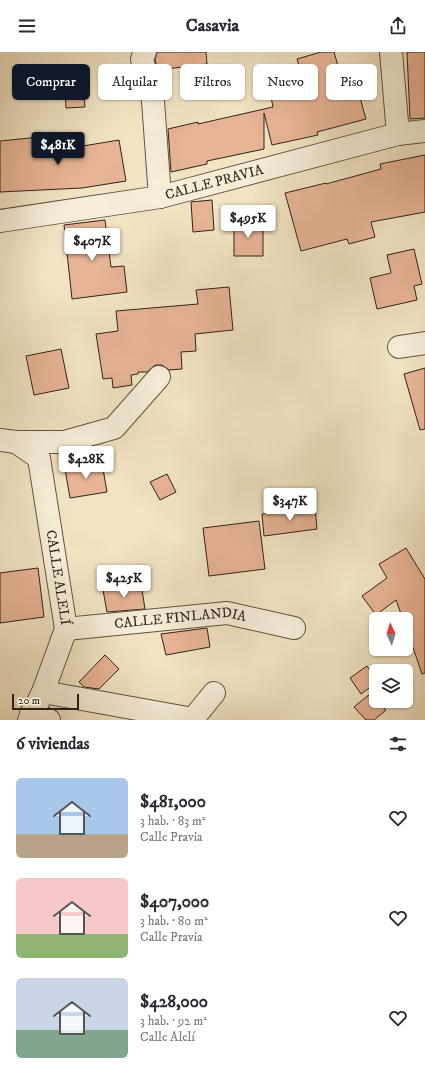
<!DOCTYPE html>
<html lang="es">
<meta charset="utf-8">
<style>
body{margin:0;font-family:"IM FELL DW Pica",serif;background:#f2f2f3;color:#2b2b33;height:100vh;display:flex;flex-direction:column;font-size:15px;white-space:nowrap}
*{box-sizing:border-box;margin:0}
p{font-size:13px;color:#7c7c81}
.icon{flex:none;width:22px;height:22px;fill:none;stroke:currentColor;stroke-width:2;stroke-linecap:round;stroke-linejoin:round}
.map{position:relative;height:668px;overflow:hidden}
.side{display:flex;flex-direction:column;background:#fff;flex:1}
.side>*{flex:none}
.banner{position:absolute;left:12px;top:12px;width:401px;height:36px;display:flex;gap:8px}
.needle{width:26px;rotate:356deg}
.buttons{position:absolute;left:369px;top:560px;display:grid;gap:8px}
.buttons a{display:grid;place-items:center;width:44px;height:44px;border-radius:6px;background:#fff;box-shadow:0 1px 3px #0004;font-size:20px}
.scale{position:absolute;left:12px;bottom:10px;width:67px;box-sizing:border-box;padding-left:4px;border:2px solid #2e2418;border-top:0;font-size:11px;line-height:14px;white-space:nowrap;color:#2e2418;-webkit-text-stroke:3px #f6edd8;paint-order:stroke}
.price{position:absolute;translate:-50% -34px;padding:0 9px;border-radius:4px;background:#fff;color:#222;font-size:13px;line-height:26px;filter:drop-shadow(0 1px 2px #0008)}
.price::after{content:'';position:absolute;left:50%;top:24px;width:12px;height:9px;margin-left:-6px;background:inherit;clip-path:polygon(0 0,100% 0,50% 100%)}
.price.selected{background:#111827;color:#fff}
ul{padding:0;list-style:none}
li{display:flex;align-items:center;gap:12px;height:100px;padding:0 16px}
li span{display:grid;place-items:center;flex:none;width:112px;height:80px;border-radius:6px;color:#555}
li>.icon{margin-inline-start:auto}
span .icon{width:48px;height:48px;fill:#fffc;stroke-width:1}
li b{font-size:17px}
h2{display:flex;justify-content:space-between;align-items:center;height:48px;padding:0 16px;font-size:17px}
.pill{padding:0 14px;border-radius:6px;background:#fff;box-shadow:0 1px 3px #0004;font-size:14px;line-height:36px}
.pill.selected{background:#111827;color:#fff}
header{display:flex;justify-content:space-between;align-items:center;height:52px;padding:0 16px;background:#fff;font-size:18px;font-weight:700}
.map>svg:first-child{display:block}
.building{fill:#e7b496;stroke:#2e2418}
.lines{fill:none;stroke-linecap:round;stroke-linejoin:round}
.minor-casing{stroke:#5f5443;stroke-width:24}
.minor{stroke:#f6edd8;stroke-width:22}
.labels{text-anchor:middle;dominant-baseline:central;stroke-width:3.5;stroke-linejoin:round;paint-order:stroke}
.street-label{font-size:14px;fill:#2e2418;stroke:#f6edd8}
</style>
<header><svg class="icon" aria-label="menu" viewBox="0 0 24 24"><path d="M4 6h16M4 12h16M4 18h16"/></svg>Casavia<svg class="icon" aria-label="share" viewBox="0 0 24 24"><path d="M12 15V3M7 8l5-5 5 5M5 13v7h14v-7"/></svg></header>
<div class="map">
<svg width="425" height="668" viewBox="0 0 425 668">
<rect width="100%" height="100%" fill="#f1e3c3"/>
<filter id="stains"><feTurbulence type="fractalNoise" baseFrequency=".005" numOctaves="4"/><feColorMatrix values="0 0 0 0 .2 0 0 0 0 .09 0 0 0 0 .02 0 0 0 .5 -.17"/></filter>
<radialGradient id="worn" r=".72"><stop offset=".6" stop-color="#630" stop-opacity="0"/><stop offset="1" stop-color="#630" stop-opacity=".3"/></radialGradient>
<path class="building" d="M 157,0 L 206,0 L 207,12 L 158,18 L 155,8 Z
M 321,0 L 334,0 L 347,45 L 359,42 L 366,67 L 317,80 L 318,83 L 272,93 L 264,61 L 264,97 L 207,109 L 207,112 L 171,120 L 168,77 L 198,70 L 198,72 L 273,55 L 270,40 L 305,32 L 297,7 Z
M 407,0 L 425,0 L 425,66 L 410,67 Z
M 83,35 L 85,55 L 66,56 L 65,36 Z
M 40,85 L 41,101 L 119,88 L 126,129 L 82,136 L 0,140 L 0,89 Z
M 425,103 L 425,160 L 371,170 L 375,185 L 349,192 L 347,187 L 301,199 L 285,141 L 326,131 L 326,132 L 381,117 L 380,112 Z
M 212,148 L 214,178 L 193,180 L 191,150 Z
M 105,168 L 111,215 L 124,214 L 127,240 L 72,247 L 64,173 Z
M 234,170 L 263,170 L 263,204 L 234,204 Z
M 414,197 L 422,232 L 414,234 L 417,248 L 377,257 L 370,226 L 391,221 L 387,203 Z
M 229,235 L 233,278 L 195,282 L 196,299 L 181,300 L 182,317 L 169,318 L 162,313 L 155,313 L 147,320 L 138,320 L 138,322 L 131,323 L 132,333 L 113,336 L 112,326 L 103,327 L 96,282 L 118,279 L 116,259 L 198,252 L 196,238 Z
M 61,297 L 69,336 L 34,343 L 26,304 Z
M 425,316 L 425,377 L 420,378 L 404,322 Z
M 102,411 L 107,440 L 70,446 L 65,417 Z
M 167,422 L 176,440 L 160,448 L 150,430 Z
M 315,455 L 317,477 L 264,484 L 262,462 Z
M 259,469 L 265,517 L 209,524 L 203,476 Z
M 406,496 L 425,527 L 425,621 L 422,622 L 406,575 L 406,567 L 403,567 L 396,548 L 376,563 L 362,544 L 387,526 L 379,512 Z
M 38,516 L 44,565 L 0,571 L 0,521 Z
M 141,532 L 145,557 L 107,560 L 103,538 Z
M 207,576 L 210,595 L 166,603 L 161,582 Z
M 105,603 L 119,617 L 99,637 L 84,635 L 79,630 Z
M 367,614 L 376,627 L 376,631 L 361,642 L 350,626 Z
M 371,641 L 376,646 L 376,649 L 378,649 L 386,658 L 374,668 L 366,668 L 354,655 Z"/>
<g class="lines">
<defs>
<g id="minor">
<path d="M 145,0 L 142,7 L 153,49 L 160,145"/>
<path d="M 391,0 L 398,82"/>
<path id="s1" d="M 0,169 L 160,145 L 398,82 L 425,79"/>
<path d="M 399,295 L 425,291"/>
<path d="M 0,388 L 16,390 L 64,390 L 114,376 L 159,325"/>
<path id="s2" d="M 16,390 L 39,406 L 66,577 L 43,640 L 29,668"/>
<path id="s3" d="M 66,577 L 227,561 L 294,576"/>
<path d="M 43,640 L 193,667 L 214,641"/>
<path d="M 31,661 L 49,668"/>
</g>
</defs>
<use href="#minor" class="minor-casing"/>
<use href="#minor" class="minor"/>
</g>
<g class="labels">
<g class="street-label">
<text stroke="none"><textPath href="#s1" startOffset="218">CALLE PRAVIA</textPath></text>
<text stroke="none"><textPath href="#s2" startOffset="149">CALLE ALELÍ</textPath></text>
<text stroke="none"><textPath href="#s3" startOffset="115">CALLE FINLANDIA</textPath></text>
</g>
</g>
<rect width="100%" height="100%" filter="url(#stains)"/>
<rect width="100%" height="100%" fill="url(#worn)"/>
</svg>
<div class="buttons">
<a><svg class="needle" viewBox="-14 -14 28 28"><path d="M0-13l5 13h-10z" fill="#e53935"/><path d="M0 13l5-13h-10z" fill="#7c7c81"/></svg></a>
<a><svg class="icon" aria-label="layers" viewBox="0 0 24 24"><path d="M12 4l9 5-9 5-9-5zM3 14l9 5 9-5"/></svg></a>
</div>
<div class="scale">20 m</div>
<b class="price selected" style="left:58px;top:114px">$481K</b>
<b class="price" style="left:248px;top:187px">$495K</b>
<b class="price" style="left:92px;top:210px">$407K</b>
<b class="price" style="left:86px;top:428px">$428K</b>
<b class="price" style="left:290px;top:470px">$347K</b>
<b class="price" style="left:124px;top:547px">$425K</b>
<div class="banner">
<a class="pill selected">Comprar</a>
<a class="pill">Alquilar</a>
<a class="pill">Filtros</a>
<a class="pill">Nuevo</a>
<a class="pill">Piso</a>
</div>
</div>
<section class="side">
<h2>6 viviendas<svg class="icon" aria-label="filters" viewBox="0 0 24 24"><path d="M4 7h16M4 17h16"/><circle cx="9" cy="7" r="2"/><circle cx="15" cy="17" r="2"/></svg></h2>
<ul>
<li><span style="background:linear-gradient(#a9c7e8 70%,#b9a48a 0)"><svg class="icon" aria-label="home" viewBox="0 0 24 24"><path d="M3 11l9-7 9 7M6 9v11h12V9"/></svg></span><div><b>$481,000</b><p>3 hab. · 83 m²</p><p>Calle Pravia</p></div><svg class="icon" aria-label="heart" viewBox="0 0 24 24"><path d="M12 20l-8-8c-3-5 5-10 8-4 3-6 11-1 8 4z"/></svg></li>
<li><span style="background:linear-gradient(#f6c9c9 70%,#8fb573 0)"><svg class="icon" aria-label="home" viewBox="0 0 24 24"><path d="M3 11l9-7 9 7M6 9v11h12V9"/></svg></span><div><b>$407,000</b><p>3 hab. · 80 m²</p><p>Calle Pravia</p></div><svg class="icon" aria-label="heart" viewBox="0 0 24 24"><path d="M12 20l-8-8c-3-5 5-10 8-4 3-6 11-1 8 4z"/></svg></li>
<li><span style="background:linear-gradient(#c9d6e8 65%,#7fa58c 0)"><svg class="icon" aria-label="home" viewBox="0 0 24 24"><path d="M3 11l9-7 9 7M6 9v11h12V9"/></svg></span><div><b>$428,000</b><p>3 hab. · 92 m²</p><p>Calle Alelí</p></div><svg class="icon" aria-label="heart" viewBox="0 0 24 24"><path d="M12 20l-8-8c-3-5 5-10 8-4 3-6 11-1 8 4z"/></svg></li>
</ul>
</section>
